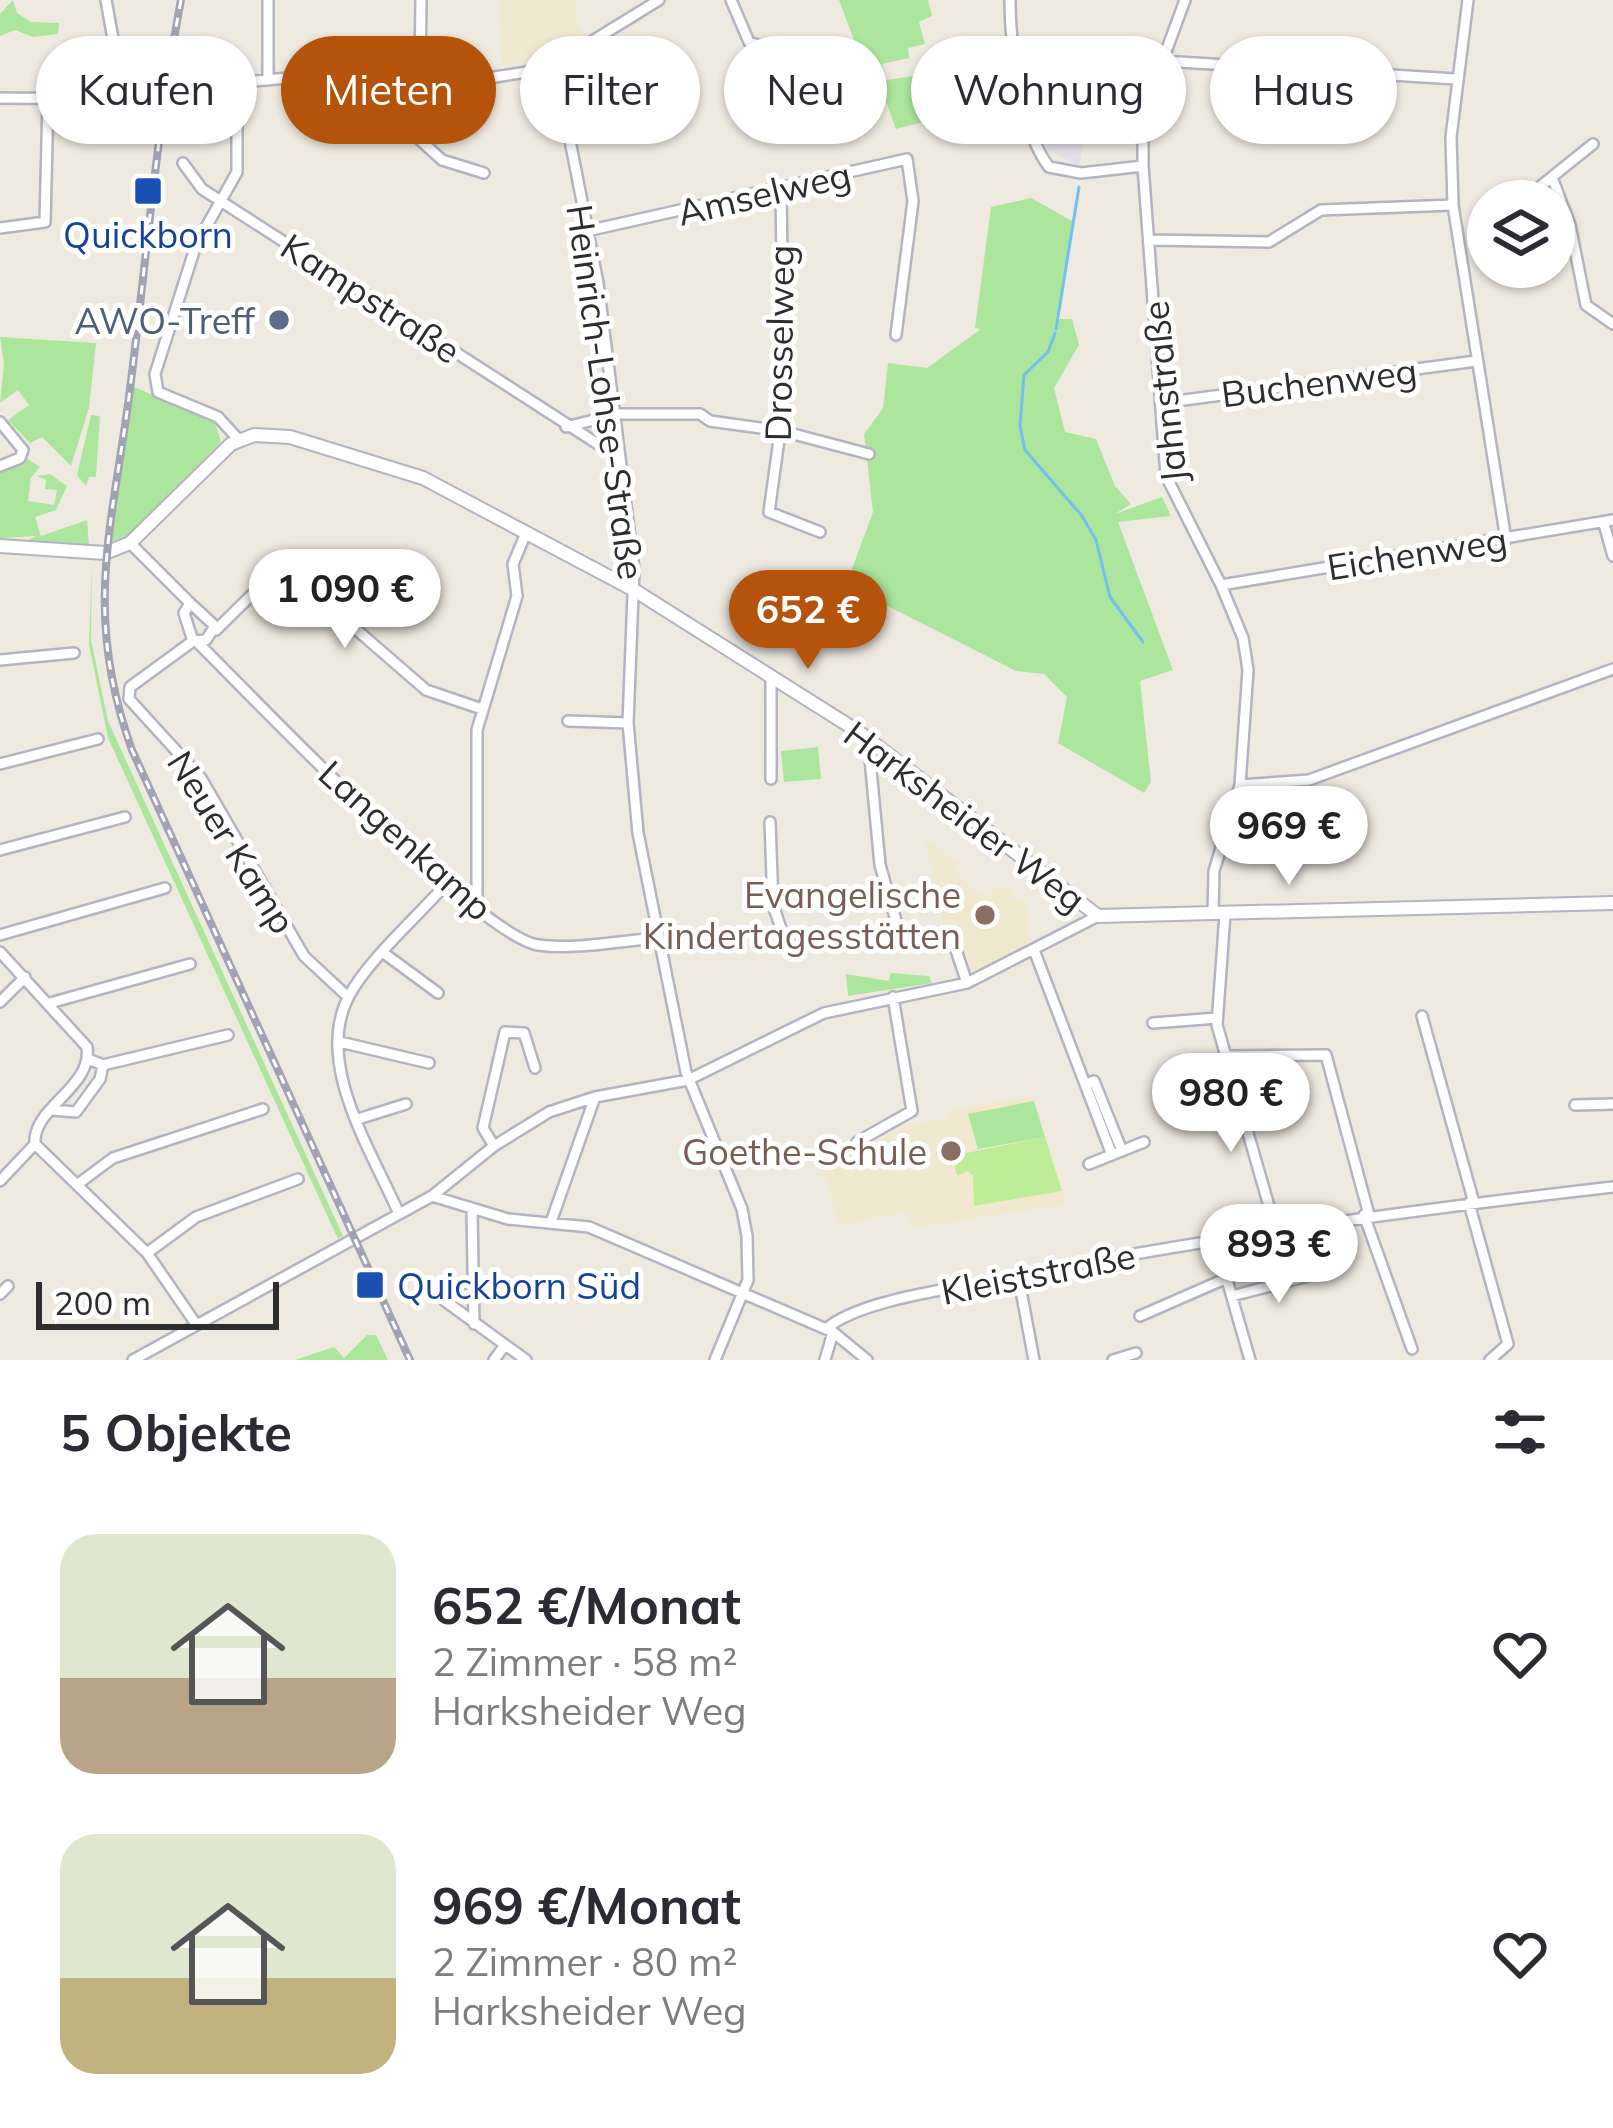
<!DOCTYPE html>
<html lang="de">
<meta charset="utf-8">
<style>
body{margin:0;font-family:Mulish,sans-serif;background:#f7f7f7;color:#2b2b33;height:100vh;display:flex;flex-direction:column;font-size:45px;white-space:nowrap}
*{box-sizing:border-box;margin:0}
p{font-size:39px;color:#7c7c81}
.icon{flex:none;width:66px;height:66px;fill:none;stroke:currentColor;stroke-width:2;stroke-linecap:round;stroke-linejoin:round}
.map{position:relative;height:1360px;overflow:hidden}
.panel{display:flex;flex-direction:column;background:#fff;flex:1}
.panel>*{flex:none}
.top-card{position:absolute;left:36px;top:36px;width:1542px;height:108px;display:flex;gap:24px}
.controls{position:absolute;left:1467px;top:180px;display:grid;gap:24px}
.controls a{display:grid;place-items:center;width:108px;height:108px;border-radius:50%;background:#fff;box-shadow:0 3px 9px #0004;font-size:60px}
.scale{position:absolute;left:36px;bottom:30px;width:243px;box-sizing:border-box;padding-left:12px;border:6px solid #2d2d2d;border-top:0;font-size:33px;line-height:42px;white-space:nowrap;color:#2d2d2d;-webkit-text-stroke:9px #fff;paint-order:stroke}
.price{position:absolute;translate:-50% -102px;padding:0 27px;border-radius:42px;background:#fff;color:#222;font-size:39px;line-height:78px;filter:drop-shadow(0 3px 6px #0008)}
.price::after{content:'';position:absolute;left:50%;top:72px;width:36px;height:27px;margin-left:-18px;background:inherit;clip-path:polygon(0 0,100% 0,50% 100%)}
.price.active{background:#b45309;color:#fff}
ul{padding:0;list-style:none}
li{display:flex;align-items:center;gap:36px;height:300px;padding:0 60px}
li span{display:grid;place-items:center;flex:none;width:336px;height:240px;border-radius:36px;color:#555}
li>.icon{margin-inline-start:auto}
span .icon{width:144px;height:144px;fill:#fffc;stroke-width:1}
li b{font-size:51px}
h2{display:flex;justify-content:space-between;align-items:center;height:144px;padding:0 60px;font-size:51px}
.tag{padding:0 42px;border-radius:54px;background:#fff;box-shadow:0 3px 9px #0004;font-size:42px;line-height:108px}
.tag.active{background:#b45309;color:#fff}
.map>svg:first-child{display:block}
.industrial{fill:#e3e0e7}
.education{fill:#f0e9cf}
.green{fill:#ace69c}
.pitch{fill:#beed97}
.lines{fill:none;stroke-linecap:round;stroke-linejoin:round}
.stream{stroke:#72c0f1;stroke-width:3}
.street-casing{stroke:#b3b4c1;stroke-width:14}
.secondary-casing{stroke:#b3b4c1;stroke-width:16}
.street{stroke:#fff;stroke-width:9}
.secondary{stroke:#fff;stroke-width:12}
.rail-casing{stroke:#a2a2b7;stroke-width:8}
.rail{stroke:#fff;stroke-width:3;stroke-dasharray:9;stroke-linecap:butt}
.transit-dot{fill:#1a4fb4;stroke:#fff;stroke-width:4.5}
.service-dot{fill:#5c6f8a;stroke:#fff;stroke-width:4.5}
.education-dot{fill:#8d6e63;stroke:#fff;stroke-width:4.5}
.labels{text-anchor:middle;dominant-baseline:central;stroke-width:10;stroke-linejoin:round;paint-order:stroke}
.street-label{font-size:36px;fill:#2d2d2d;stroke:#fff}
.transit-label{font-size:36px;fill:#164399;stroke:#fff}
.service-label{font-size:36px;fill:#4e5e75;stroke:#fff;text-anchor:end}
.education-label{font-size:36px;fill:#785e54;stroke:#fff;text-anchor:end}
</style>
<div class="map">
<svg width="1613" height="1360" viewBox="0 0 1613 1360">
<rect width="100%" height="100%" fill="#efeae0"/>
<path class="industrial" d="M 1082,110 L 1087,121 L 1079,166 L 1049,151 L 1040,130 L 1043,123 Z"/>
<path class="education" d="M 498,0 L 586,0 L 573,4 L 582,36 L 546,56 L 502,66 Z
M 925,838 L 959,863 L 954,871 L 986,897 L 995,888 L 1012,888 L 1013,900 L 1028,900 L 1028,944 L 981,971 L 971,968 L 961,930 L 944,929 Z
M 1032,1095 L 1066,1204 L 912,1229 L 907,1211 L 838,1226 L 823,1165 L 904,1127 L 949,1118 L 949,1111 Z"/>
<path class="green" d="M 13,0 L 17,13 L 31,22 L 59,23 L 58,34 L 33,37 L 15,30 L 0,36 L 0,14 Z
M 839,0 L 928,0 L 932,16 L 919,22 L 925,44 L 908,48 L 909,58 L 882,64 L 886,80 L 914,76 L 923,115 L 943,112 L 943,117 L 896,129 L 866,46 L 854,40 Z
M 1031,198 L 1074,222 L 1056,319 L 1072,319 L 1079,345 L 1054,388 L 1065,432 L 1096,439 L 1115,486 L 1131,504 L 1115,514 L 1162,497 L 1171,516 L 1118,522 L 1173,670 L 1140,681 L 1151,782 L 1144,793 L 1058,743 L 1067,697 L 1044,674 L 1016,671 L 846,585 L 873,512 L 864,434 L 883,408 L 888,363 L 927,368 L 981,329 L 975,328 L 991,207 Z
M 0,337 L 96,343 L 89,408 L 71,466 L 42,437 L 30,443 L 8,420 L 29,405 L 18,390 L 0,403 L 4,364 Z
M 134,387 L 214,420 L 221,442 L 131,534 L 107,543 Z
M 91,415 L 100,416 L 96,477 L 89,477 L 86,486 L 77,475 Z
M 22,455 L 40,467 L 31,478 L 28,501 L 54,505 L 57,490 L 45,489 L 46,480 L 37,476 L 50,474 L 67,486 L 56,510 L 35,517 L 41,536 L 87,520 L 89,545 L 28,540 L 36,536 L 0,538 L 0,466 Z
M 92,561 L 91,640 L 108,721 L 343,1236 L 338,1239 L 108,738 L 89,645 Z
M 818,747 L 821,779 L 784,782 L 781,751 Z
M 891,973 L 929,976 L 932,983 L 848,996 L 846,974 L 889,981 Z
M 1034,1101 L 1045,1137 L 978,1149 L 968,1114 Z
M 367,1335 L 376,1335 L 388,1360 L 295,1360 L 334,1347 L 344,1358 Z"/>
<path class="pitch" d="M 1045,1137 L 1062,1191 L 974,1206 L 973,1176 L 968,1171 L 957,1176 L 952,1156 Z"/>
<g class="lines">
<path class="stream" d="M 1056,329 L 1079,187
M 1055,333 L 1048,352 L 1024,375 L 1020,426 L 1025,450 L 1082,516 L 1096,540 L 1110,597 L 1143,642"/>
<defs>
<path id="street" d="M 421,0 L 419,139 L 442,160 L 484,173
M 731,0 L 749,42 L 798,58
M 1010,0 C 1010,46 1021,131 1049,167 L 1081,173 L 1143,166
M 1185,0 L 1143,114 L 1143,166 L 1166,476 L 1221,585 L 1243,638 L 1248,670 L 1240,785 L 1214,871 L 1213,914
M 1468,0 L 1451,137 L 1453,205 L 1506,540
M 1163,61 L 1456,79
M 555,64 L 598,283 L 634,569 L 628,723 L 638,833 L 686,1072 L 742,1209 L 747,1236 L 748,1280 L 715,1360
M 268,80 L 268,0
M 237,83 L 237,172 L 196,245 L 155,374 L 158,392 L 218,417 L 239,440
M 175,88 L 311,76 L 495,77 L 533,71 L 555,64 L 659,0
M 0,98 L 107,99 L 113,39 L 106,0
M 963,136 L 1029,115
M 183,163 L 202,189 L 618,457
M 1553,180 L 1570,225 L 1586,305 L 1613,324
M 781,190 L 784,404 L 769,512 L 820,532
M 1527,197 L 1593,144
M 0,228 L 45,222 L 48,101
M 587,231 L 907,159 L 913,201 L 896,335
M 1150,240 L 1269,242 L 1321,210 L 1453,205
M 1162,403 L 1476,361
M 0,422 L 23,450 L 20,458 L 0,466
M 566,427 L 617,414 L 700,414 L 710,421 L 782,431 L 869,454
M 1604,524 L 1613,556
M 130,543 L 190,603
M 1221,585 L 1613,520
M 190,603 L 215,626 L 206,640 L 193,641 L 184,613 Z
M 216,630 L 282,565 L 426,690 L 482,709
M 193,641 L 130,687 L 129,699 L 201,778 L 304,956 L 348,997
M 196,641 C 251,695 479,936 538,945 C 574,950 620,941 657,938
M 0,660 L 74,653
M 568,721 L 628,723
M 868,738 L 880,865 L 901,938
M 0,764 L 98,739
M 771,779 L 771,676
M 1240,785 L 1309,780 L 1613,669
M 770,822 L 773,905 L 787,946 L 941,937 L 955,947 L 967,983
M 0,850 L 125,817
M 477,907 L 477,730 L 517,596 L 513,564 L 526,533
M 1225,914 L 1217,1025 L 1275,1227
M 0,935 L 165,888
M 1034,950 L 1112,1155
M 0,952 L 87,1047 C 93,1088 32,1107 35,1144 L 147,1253 L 196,1324
M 385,954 L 438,993
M 0,1002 L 25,977
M 50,1003 L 190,964
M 1422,1016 L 1474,1203
M 1153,1023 L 1217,1018
M 340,1042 L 429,1063
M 1226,1056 L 1326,1055 L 1369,1215
M 88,1059 L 103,1065 L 228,1035
M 1089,1083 L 1094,1081 L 1122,1151
M 1575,1105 L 1613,1104
M 52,1110 L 76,1112 L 100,1079 L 103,1065
M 358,1119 L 406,1104
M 857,1142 L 912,1111 L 893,997
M 494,1146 L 483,1128 L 505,1032 L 524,1033 L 535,1068
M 1089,1164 L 1144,1142
M 0,1181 L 35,1144
M 78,1184 L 113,1158 L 263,1109
M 432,1196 L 508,1219 L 589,1227 L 833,1332 L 867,1360
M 1469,1203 L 1508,1344 L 1490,1360
M 472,1210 L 474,1324
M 399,1214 C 373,1153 313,1063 349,996 C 368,960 418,916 446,884
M 1364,1215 L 1412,1349
M 551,1222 L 595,1097
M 1215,1238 L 1250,1360
M 147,1253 L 196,1217 L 298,1179
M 1018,1275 L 1034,1360
M 0,1294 L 8,1286
M 473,1295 L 448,1295 L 445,1301 L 526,1360
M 1232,1296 L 1316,1274
M 1140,1316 L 1227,1278
M 826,1329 C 857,1301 949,1289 991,1281 C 1198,1239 1404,1211 1613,1187
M 133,1360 L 432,1196 L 494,1146 L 549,1112 L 595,1097 L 688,1080 L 824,1013 L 967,983 L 1098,916
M 494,1360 L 505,1345
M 825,1360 L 833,1332
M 1113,1360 L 1136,1353"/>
<path id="secondary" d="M 0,546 L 105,553 L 130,543 L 231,444 L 254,435 L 290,437 L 423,478 L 634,590 L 859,732 L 1098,916 L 1613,903"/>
</defs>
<use href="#street" class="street-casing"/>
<use href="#secondary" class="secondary-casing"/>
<use href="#street" class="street"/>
<use href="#secondary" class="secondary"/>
<defs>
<path id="rail" d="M 181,0 C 157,126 147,254 131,381 C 114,523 81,609 132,750 L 410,1360"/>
</defs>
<use href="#rail" class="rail-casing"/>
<use href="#rail" class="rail"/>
</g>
<g class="transit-dot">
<rect x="133" y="176" width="30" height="30" rx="6"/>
<rect x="355" y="1270" width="30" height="30" rx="6"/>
</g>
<circle class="service-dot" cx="279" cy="320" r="12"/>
<g class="education-dot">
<circle cx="985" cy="915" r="12"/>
<circle cx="951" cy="1151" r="12"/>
</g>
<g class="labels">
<g class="street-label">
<text transform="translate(764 193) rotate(-13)">Amselweg</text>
<text transform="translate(371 298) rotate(33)">Kampstraße</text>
<text transform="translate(779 343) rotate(-89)">Drosselweg</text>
<text transform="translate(1319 382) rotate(-7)">Buchenweg</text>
<text transform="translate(606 392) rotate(82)">Heinrich-Lohse-Straße</text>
<text transform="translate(1164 392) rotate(-96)">Jahnstraße</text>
<text transform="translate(1417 553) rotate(-9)">Eichenweg</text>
<text transform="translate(965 816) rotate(37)">Harksheider Weg</text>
<text transform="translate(406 840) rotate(42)">Langenkamp</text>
<text transform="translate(232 842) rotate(58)">Neuer Kamp</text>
<text transform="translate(1038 1273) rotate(-11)">Kleiststraße</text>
</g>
<g class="transit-label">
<text x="148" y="234">Quickborn</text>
<text x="397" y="1285" text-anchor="start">Quickborn Süd</text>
</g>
<g class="service-label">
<text x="255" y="320">AWO-Treff</text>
</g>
<g class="education-label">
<text x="961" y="894">Evangelische<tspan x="961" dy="41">Kindertagesstätten</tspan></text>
<text x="927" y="1151">Goethe-Schule</text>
</g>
</g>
</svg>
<div class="controls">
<a><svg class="icon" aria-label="layers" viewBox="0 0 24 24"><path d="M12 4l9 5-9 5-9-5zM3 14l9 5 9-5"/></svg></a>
</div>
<div class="scale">200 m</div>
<b class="price" style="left:345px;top:651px">1 090 €</b>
<b class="price active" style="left:808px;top:672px">652 €</b>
<b class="price" style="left:1289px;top:888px">969 €</b>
<b class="price" style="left:1231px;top:1155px">980 €</b>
<b class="price" style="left:1279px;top:1306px">893 €</b>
<div class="top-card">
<a class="tag">Kaufen</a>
<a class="tag active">Mieten</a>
<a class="tag">Filter</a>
<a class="tag">Neu</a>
<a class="tag">Wohnung</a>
<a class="tag">Haus</a>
</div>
</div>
<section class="panel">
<h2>5 Objekte<svg class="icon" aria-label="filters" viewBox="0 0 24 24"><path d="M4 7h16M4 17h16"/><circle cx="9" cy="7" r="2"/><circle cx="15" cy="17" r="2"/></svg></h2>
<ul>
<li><span style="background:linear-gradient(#dfe7d0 60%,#b9a48a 0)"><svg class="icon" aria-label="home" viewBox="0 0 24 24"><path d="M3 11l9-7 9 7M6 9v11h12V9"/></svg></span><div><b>652 €/Monat</b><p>2 Zimmer · 58 m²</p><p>Harksheider Weg</p></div><svg class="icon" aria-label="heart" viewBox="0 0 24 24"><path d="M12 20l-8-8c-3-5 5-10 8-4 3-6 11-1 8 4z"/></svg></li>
<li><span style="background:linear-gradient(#dfe7d0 60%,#c2b280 0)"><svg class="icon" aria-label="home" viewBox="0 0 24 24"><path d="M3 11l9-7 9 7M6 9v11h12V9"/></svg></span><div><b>969 €/Monat</b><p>2 Zimmer · 80 m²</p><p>Harksheider Weg</p></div><svg class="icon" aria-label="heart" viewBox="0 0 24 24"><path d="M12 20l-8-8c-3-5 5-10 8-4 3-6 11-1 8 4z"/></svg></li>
</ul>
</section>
